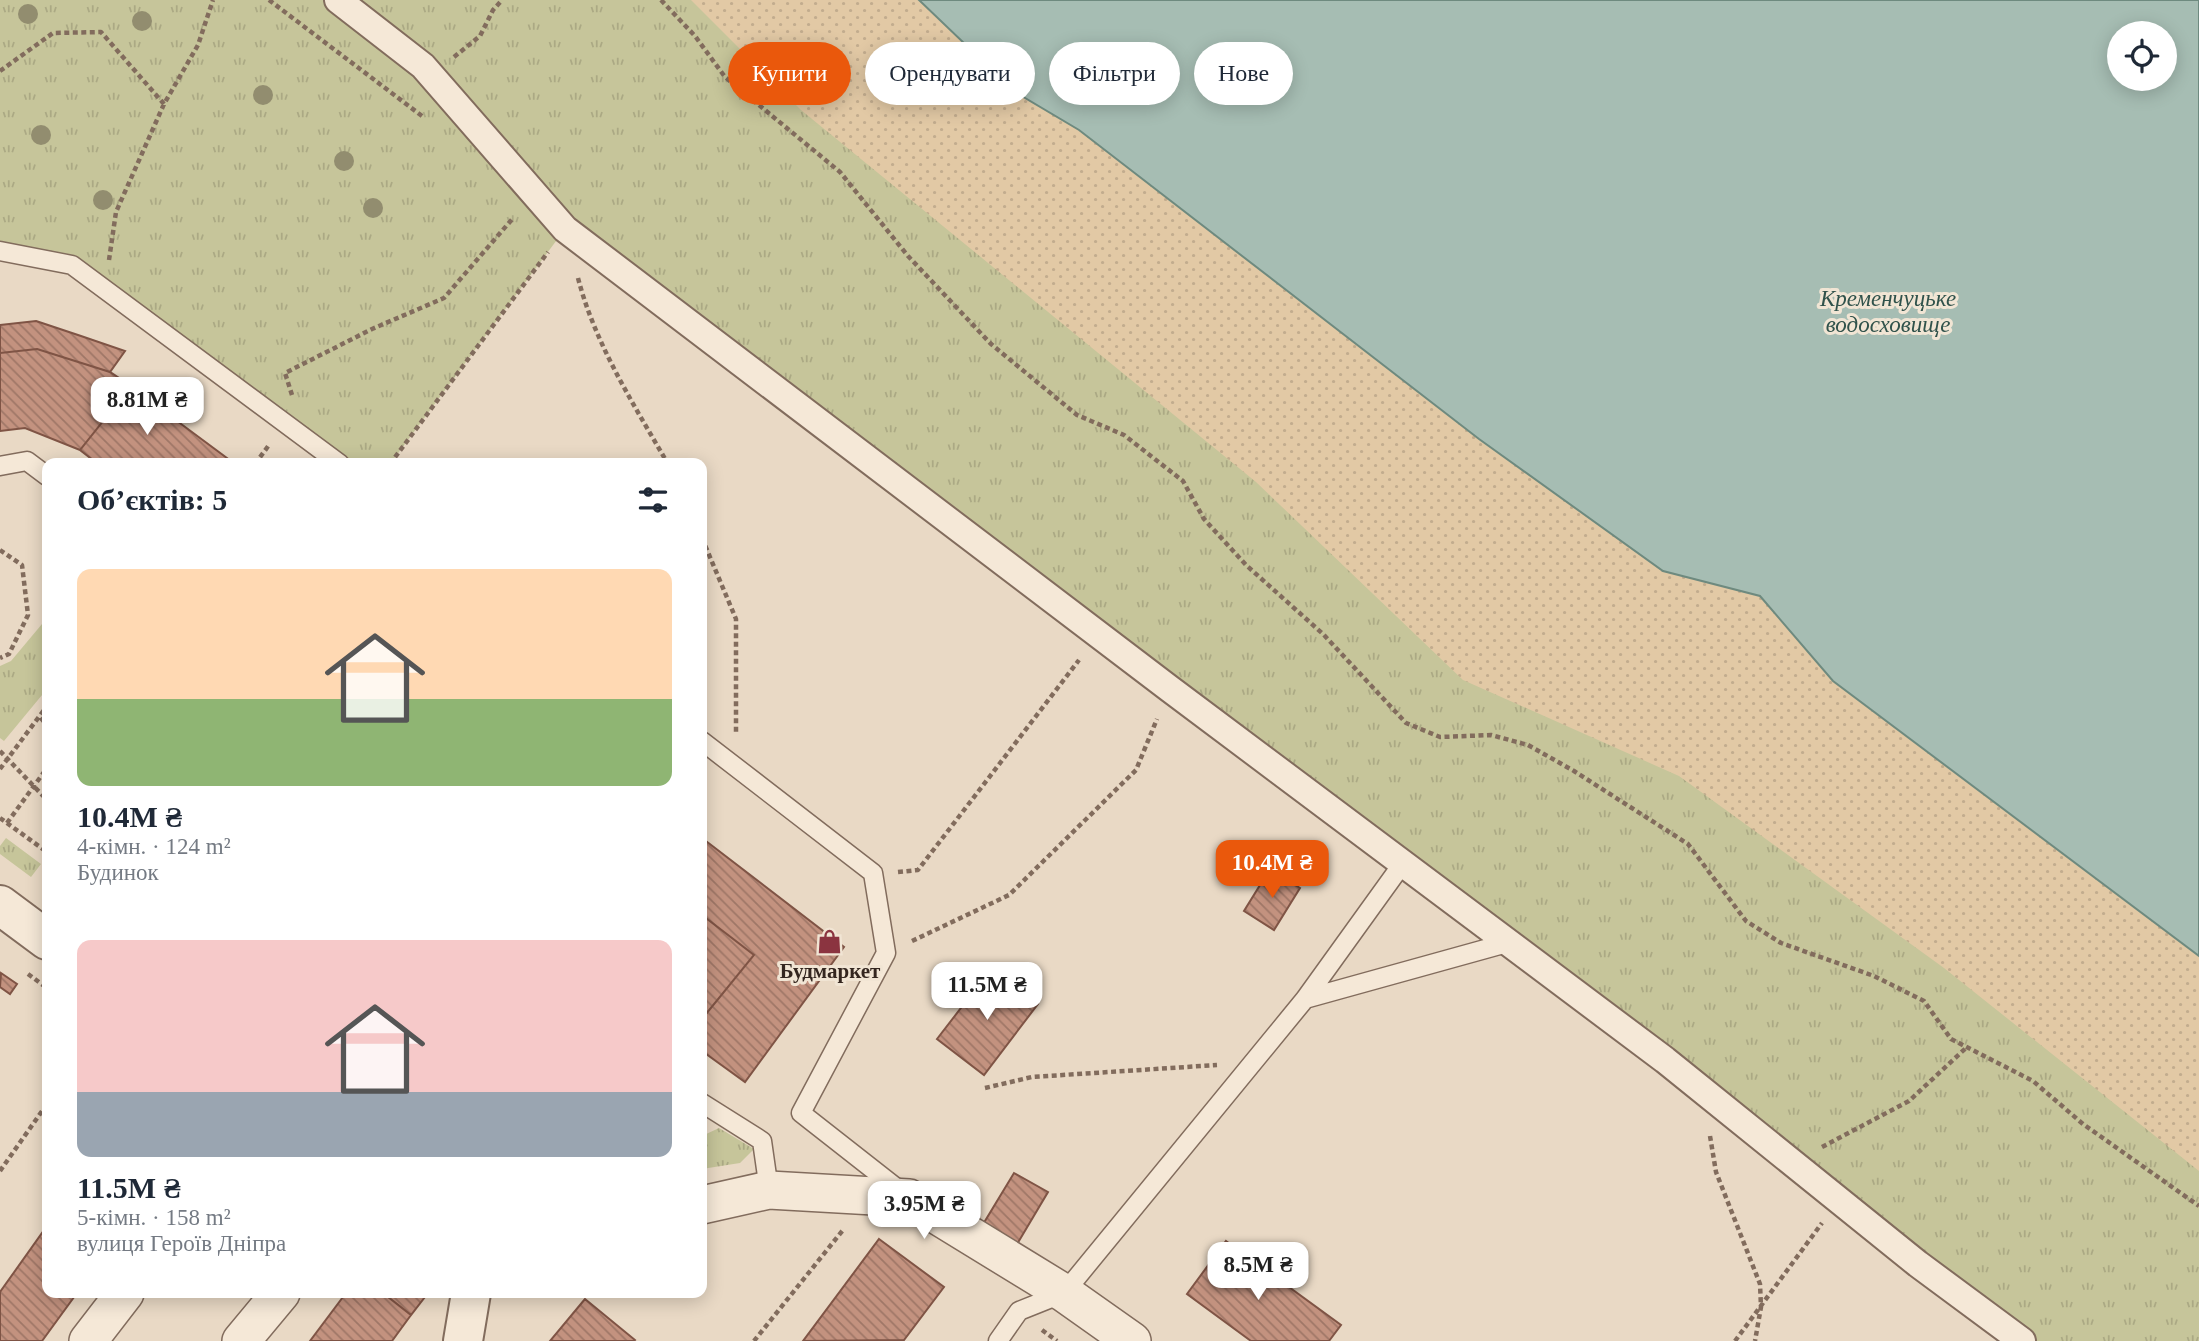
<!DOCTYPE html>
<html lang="uk">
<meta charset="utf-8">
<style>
body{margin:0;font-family:Georgia,serif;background:#f6f6f7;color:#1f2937;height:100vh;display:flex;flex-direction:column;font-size:26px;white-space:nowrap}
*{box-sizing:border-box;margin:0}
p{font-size:23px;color:#747a83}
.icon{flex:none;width:38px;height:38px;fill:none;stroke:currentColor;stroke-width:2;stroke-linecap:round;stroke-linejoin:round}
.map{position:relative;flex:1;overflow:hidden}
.drawer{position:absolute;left:42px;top:458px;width:665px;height:840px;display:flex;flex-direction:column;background:#fff;border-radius:14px;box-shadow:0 4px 18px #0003}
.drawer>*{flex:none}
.guide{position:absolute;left:728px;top:42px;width:665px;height:63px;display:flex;gap:14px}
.buttons{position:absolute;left:2107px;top:21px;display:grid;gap:14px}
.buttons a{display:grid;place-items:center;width:70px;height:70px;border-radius:50%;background:#fff;box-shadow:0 4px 18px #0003;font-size:35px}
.price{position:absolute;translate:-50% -60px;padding:0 16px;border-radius:14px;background:#fff;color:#222;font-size:23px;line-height:46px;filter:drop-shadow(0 2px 4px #0008)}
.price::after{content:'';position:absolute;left:50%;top:42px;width:21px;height:16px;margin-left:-10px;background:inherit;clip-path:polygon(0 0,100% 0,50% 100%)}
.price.on{background:#ea580c;color:#fff}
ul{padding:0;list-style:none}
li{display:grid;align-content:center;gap:14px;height:371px;padding:0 35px}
li span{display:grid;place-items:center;height:217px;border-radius:14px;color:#555}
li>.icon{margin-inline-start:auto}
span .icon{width:126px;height:126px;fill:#fffc;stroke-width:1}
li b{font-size:30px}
h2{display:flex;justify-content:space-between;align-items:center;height:84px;padding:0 35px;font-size:30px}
.chip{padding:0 24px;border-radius:32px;background:#fff;box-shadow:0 4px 18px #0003;font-size:24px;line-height:63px}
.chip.on{background:#ea580c;color:#fff}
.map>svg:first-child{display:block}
.grass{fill:url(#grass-tufts)}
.sand{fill:url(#sand-dots)}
.water{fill:#a6bdb3;stroke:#6e8a7f;stroke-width:2;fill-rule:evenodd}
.building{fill:url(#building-back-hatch);stroke:#7f5445;stroke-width:2}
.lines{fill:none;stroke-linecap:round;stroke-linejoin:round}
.service-casing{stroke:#826c5d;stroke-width:21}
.pedestrian-casing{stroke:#826c5d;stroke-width:30}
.minor-casing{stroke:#826c5d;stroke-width:40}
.tertiary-casing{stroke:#826c5d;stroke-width:42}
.path{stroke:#826c5d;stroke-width:4.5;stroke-dasharray:5 3.5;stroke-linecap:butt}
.service{stroke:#f5e8d7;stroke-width:18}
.pedestrian{stroke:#f5e8d7;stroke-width:26}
.minor{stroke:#f5e8d7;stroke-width:37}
.tertiary{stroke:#f5e8d7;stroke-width:38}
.tree{fill:#928d6f}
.labels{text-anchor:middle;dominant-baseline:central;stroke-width:6;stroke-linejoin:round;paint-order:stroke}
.poi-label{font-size:21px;font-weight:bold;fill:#34261f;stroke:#f1e5d4}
.water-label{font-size:23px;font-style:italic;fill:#30524b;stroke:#f1e5d4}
</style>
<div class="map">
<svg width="2199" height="1341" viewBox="0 0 2199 1341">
<defs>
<pattern id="grass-tufts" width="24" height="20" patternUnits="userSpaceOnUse" patternTransform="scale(1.75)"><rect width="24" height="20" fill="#c6c59a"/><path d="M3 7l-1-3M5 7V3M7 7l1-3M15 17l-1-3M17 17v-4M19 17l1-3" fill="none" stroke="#aba984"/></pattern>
<pattern id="sand-dots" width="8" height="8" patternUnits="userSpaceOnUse" patternTransform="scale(1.75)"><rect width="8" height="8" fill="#e2c9a5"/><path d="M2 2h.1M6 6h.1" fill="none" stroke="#c2ac8e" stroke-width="1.8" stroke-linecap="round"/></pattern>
<pattern id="building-back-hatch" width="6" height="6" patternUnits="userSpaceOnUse" patternTransform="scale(1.75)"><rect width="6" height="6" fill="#c3927f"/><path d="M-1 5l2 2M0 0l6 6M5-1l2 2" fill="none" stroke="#9f7767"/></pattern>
</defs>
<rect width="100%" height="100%" fill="#e9d9c5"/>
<path class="grass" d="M 0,0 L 919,0 L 932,14 L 2199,956 L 2199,1341 L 2022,1341 L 565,229 L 390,464 L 340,464 L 72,265 L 0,251 Z
M 47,618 L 47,689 L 4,741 L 0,738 L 0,666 L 11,661 Z
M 6,838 L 41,864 L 31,877 L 0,854 L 0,846 Z
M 719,1128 L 754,1149 L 740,1163 L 702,1169 L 702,1136 Z"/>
<path class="sand" d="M 691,0 L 919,0 L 1015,92 L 1079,130 L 1479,439 L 1663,571 L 1760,596 L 1833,681 L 2199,956 L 2199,1171 L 1944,968 L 1679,776 L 1463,680 L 1256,482 L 801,110 Z"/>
<path class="water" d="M 919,0 L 2199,0 L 2199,956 L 1833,681 L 1760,596 L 1663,571 L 1479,439 L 1079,130 L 1015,92 ZM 2119,33 L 2165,33 L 2165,79 L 2119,79 Z"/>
<path class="building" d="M 36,321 L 81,336 L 125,351 L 110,372 L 37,349 L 0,353 L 0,325 Z
M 37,349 L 110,372 L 131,386 L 80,450 L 25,428 L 0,431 L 0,353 Z
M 131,386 L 169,415 L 235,464 L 98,464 L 80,450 Z
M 702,838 L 844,947 L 745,1082 L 702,1051 L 702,1019 L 754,955 L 702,915 Z
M 1270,869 L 1300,888 L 1274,930 L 1244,911 Z
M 702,915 L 754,955 L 706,1014 L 702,1010 Z
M 991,969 L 1038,1004 L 984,1075 L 937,1039 Z
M 1,973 L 17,984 L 10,994 L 0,987 Z
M 1014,1173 L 1048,1192 L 1016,1246 L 982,1226 Z
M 47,1226 L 47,1293 L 77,1293 L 42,1341 L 0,1341 L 0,1292 Z
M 879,1239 L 944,1287 L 904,1340 L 803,1341 Z
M 1226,1241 L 1341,1325 L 1329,1341 L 1251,1341 L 1187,1294 Z
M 346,1293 L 383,1293 L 411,1315 L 392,1341 L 310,1341 Z
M 383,1293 L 428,1293 L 411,1315 Z
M 585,1299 L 635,1340 L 634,1341 L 550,1341 Z"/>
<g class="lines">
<defs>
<path id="service" d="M 0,251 L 72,265 L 340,464
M 0,466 L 27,461 L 47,476
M 702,741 L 873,873 L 886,953 L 801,1113 L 903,1193
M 1305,999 L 1507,943
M 702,1103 L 762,1141 L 769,1190
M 998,1341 L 1019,1311 L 1064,1293 L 1305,999 L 1403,863"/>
<path id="pedestrian" d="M 338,0 L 423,66 L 565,229 L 1170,689 L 1665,1060 L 1918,1264 L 2022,1341"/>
<path id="minor" d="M 702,1205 L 769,1190 L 909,1198 L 1064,1293 L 1132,1341
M 88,1341 L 125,1293
M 241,1341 L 281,1293"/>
<path id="tertiary" d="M 0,905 L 47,940
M 463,1341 L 471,1293"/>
</defs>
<use href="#service" class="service-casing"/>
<use href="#pedestrian" class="pedestrian-casing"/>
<use href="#minor" class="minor-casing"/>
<use href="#tertiary" class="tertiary-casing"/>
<path class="path" d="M 269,0 L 422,116
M 661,0 L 695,36 L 725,77 L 840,172 L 908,256 L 991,344 L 1077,415 L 1124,435 L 1183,481 L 1204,519 L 1246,565 L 1323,634 L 1406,723 L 1440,737 L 1491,735 L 1528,745 L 1574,771 L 1688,844 L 1746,921 L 1781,943 L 1874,976 L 1924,1001 L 1951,1039 L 2033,1081 L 2083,1124 L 2199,1206
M 454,57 L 480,36 L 493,10 L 502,0
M 0,71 L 53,33 L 101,32 L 164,104
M 109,260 L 116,212 L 164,104 L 198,45 L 213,0
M 578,278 C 595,344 634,405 668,464
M 292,395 L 285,373 L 372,329 L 444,298 L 514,217
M 169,415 L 194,386
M 255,464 L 269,445
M 390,464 L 548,252
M 702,538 L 736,619 L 736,733
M 0,550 L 22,565 L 28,615 L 9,654 L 0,658
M 47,720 L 40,717 L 47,725
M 0,751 L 47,800
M 0,769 L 47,706
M 0,818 L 47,852
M 7,823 L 47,768
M 898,872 L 918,870 L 1079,660
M 912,941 L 1009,895 L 1136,770 L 1157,719
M 28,974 L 47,988
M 985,1088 L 1032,1077 L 1217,1065
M 1710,1136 L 1716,1172 L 1760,1284 L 1761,1307 L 1755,1341
M 1822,1147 L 1909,1101 L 1967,1047
M 0,1171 L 47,1104
M 1042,1330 L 1057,1341
M 754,1341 L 843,1230
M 1735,1341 L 1822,1223"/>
<use href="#service" class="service"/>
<use href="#pedestrian" class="pedestrian"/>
<use href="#minor" class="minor"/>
<use href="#tertiary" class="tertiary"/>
</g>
<g class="tree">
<circle cx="28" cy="14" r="10"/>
<circle cx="142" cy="21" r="10"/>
<circle cx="263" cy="95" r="10"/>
<circle cx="41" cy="135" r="10"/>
<circle cx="344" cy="161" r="10"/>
<circle cx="103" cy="200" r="10"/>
<circle cx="373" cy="208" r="10"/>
</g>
<defs>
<symbol id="shop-bare" viewBox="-9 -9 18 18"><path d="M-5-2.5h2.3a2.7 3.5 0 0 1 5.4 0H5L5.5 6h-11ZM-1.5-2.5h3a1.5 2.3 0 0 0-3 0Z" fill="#8b3440" stroke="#f1e5d4" stroke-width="2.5" paint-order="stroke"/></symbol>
</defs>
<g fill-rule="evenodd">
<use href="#shop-bare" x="812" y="924" width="35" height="35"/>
</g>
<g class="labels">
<g class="poi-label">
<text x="830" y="971">Будмаркет</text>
</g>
<g class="water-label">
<text x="1888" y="298">Кременчуцьке<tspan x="1888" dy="26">водосховище</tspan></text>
</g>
</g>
</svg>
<div class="buttons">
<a><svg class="icon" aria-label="locate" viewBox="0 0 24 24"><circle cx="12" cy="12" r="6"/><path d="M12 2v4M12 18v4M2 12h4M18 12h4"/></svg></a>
</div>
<b class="price" style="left:147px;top:437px">8.81M ₴</b>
<b class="price on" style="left:1272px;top:900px">10.4M ₴</b>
<b class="price" style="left:987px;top:1022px">11.5M ₴</b>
<b class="price" style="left:924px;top:1241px">3.95M ₴</b>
<b class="price" style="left:1258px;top:1302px">8.5M ₴</b>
<div class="guide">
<a class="chip on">Купити</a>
<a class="chip">Орендувати</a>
<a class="chip">Фільтри</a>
<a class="chip">Нове</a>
</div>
<section class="drawer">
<h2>Об’єктів: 5<svg class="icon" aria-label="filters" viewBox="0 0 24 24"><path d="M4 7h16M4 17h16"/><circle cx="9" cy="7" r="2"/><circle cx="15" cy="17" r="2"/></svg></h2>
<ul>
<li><span style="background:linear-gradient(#ffd9b3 60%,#8fb573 0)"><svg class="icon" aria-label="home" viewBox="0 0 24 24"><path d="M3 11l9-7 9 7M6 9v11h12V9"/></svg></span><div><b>10.4M ₴</b><p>4-кімн. · 124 m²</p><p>Будинок</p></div></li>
<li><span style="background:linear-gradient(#f6c9c9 70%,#9aa5b1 0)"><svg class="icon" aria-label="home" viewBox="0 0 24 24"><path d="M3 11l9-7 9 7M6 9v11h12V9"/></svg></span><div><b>11.5M ₴</b><p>5-кімн. · 158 m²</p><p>вулиця Героїв Дніпра</p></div></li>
</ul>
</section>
</div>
